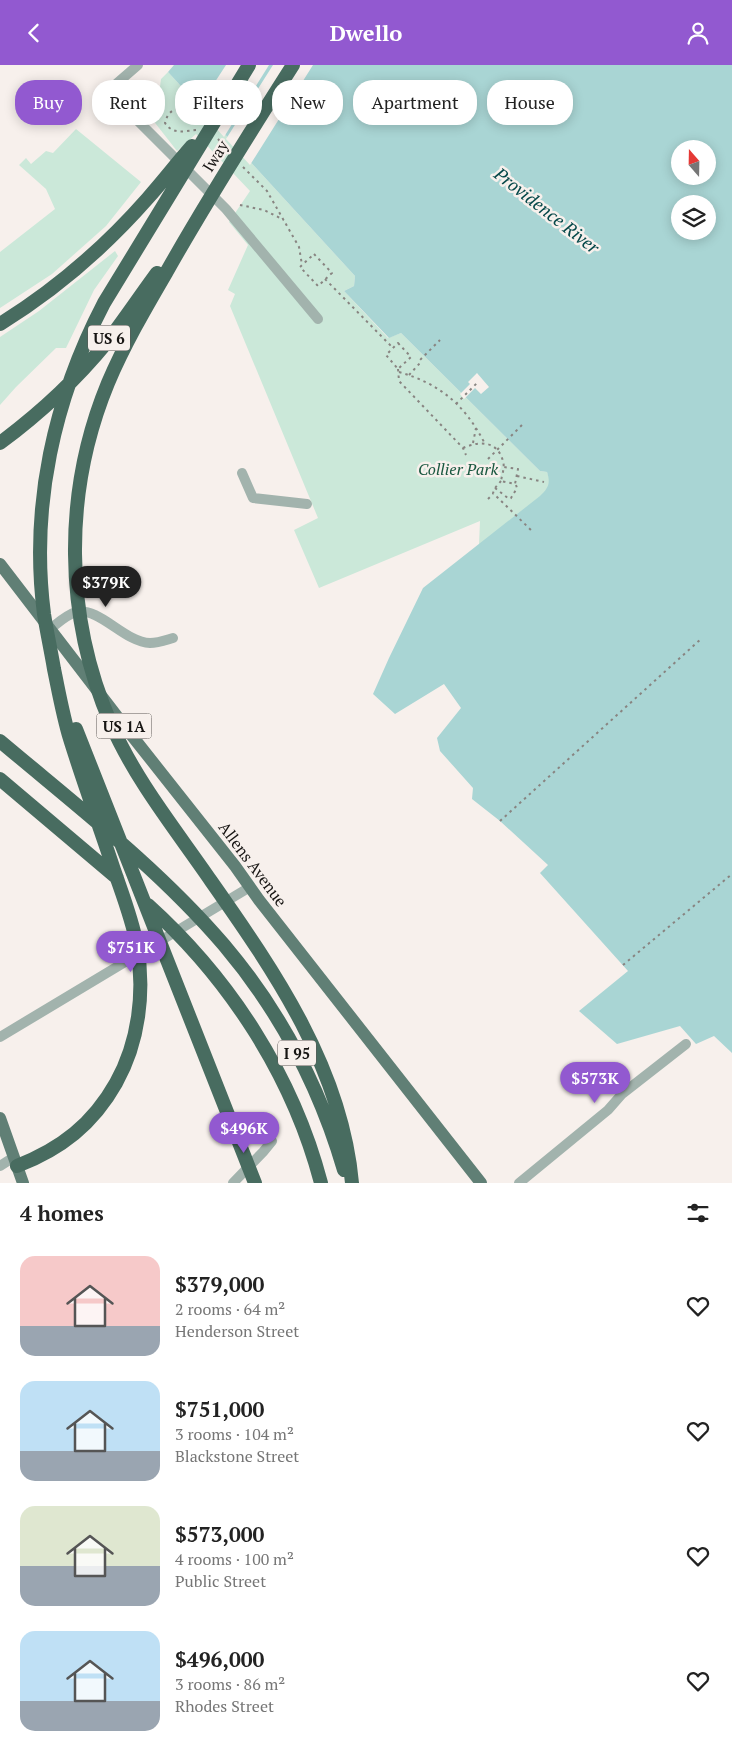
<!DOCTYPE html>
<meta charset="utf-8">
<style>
body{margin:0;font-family:"PT Serif",serif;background:#f6f6f6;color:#222;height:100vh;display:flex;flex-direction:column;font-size:19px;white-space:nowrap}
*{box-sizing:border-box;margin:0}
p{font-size:16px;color:#767676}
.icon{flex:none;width:28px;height:28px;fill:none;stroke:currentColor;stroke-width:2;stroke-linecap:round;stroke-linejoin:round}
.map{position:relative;height:1118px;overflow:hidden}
.panel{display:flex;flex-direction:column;background:#fff;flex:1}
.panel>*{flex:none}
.guide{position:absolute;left:15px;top:15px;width:702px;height:45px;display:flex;gap:10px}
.needle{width:32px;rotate:340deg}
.controls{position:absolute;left:671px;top:75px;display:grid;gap:10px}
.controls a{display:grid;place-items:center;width:45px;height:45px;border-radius:50%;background:#fff;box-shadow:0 2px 12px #0003;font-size:25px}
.price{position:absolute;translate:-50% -42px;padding:0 11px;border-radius:18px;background:#9259d0;color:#fff;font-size:16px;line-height:32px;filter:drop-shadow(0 1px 2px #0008)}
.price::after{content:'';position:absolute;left:50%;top:30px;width:15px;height:11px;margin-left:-8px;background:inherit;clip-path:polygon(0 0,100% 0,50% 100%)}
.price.current{background:#222;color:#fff}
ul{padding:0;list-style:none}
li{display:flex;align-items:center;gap:15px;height:125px;padding:0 20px}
li span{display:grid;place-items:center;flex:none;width:140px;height:100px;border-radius:15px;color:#555}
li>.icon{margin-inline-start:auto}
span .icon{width:60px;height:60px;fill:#fffc;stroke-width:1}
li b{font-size:21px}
h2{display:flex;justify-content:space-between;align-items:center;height:60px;padding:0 20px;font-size:21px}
.tag{padding:0 18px;border-radius:20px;background:#fff;box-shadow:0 2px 12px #0003;font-size:18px;line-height:45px}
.tag.current{background:#9259d0;color:#fff}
header{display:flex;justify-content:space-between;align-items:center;height:65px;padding:0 20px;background:#9259d0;color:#fff;font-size:22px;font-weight:700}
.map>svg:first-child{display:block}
.green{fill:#cbe8d9}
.water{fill:#a9d5d4;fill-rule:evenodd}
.pier{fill:#f7f0ec}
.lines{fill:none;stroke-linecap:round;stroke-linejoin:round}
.path{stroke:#888481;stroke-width:2;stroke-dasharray:2.5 4;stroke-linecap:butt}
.minor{stroke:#a2b3ad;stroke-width:10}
.major{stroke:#607f75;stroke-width:12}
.highway{stroke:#486c60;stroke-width:14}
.labels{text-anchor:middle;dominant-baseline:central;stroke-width:5;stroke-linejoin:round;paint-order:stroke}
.shield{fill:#f7f0ec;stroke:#5a5754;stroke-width:1}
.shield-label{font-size:15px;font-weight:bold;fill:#171513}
.street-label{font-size:16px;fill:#171513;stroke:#f7f0ec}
.park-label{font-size:16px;font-style:italic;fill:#1a5840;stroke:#f7f0ec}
.water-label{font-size:18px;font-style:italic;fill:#054849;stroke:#f7f0ec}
</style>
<header><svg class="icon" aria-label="back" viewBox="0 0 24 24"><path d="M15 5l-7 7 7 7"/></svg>Dwello<svg class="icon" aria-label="person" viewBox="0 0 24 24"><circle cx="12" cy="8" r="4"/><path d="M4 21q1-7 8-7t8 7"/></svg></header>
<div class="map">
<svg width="732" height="1118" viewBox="0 0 732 1118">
<rect width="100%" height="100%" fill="#f7f0ec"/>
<path class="green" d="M 168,7 L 355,211 L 354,221 L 344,226 L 388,273 L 401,268 L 540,406 L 547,407 C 549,412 551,417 549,422 C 543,433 492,470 479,480 L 480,456 L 319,523 L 294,465 L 318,453 L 230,241 L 235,229 L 228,225 L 248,180 L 229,157 L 250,126 L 196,69 L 177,86 L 145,45 L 159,30 L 161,14 Z
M 76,64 L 141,117 L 106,161 L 52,209 L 0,243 L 0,187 L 55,144 L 46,124 L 19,100 L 26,93 L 31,99 L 46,86 L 53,88 Z
M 115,186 L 118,191 L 94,225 L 66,283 L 56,283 L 16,322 L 0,340 L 0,272 L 39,246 Z"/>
<path class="water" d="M 174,0 L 732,0 L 732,988 L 714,971 L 696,979 L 680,961 L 617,979 L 579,946 L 628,906 L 540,808 L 548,800 L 500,756 L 472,734 L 473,723 L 440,686 L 437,673 L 461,643 L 444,619 L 395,649 L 373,629 L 389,593 L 423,523 L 540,431 C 548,423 551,419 547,407 L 540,406 L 401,268 L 389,273 L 344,226 L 354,221 L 355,211 L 168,7 ZM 680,84 L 708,84 L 708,111 L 680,111 ZM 680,139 L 708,139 L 708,166 L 680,166 Z"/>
<path class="pier" d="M 226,0 L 269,0 L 224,72 L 198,43 Z
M 273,0 L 313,0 L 250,100 L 226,74 Z
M 477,308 L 489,322 L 481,329 L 475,323 L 464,334 L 460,329 L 470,319 L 468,317 Z"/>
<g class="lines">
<path class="path" d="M 196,65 C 184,66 173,70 165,58 C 170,36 190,44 201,56
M 218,74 L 226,83
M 243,102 L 267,126 L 299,182 L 302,200
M 240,140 L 264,145 L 284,155
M 314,189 L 332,208 L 318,221 L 300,202 Z
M 325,214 L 393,283
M 398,278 L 411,292 L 398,304 L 386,290 Z
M 398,304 L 399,316 L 463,383 L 466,390
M 399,307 C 440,319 464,339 484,377
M 409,310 L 420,298 L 420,295 L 440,275
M 456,339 L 478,317
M 473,378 L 476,363
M 463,383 C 479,376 497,375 503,396 C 505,402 502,410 501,416 L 515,419 L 518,404 L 504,402
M 488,394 L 523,359
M 517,411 L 544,417
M 501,416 L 495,423 L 493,428 L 532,466
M 495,423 L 509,434 L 511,433 L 517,423 L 516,420
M 488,434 L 493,429
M 500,756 L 702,573
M 623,900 L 732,809"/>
<path class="minor" d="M 138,0 L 108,26 L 226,144 L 318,254
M 242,408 L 253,433 L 307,439
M 50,564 C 58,558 66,550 76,547 C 100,542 124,577 150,578 C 158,578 166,575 173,573
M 0,972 L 250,822
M 0,1101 L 14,1092
M 233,1118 L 263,1087 L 272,1076
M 519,1118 L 608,1045 L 622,1029 L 686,979"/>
<path class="major" d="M 0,499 L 129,667 L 235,801 L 259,835 L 481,1118
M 0,1053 L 23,1118"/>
<path class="highway" d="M 293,0 C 249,69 206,137 166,208 C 145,244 124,280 108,318 C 63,427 64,551 111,659 C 136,716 176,765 211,816 C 275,907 342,1004 352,1118
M 0,259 C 55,225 105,182 148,133 C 163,116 177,98 192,81
M 0,378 C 39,349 76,315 107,277 C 124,255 140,231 157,208
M 76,664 L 255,1118
M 0,676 C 77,741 158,803 224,880 C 279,945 320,1023 344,1105
M 0,714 L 117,813
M 148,840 C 230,914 293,1011 321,1118
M 17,1101 C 61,1084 93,1059 116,1018 C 139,977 145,927 137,880 C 132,853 121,826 112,799 C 98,757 83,716 70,674 C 63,651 59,628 54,604 C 51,586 47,568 44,549 C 30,441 54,334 104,238 L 249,0"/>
</g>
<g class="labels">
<g class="shield">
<rect x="88" y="260.5" width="42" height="25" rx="4"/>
<rect x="96.5" y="648.5" width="55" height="25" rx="4"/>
<rect x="278" y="975.5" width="38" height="25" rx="4"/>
</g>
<g class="shield-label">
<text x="109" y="273">US 6</text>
<text x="124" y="661">US 1A</text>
<text x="297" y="988">I 95</text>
</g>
<g class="street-label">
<text transform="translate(215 91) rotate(-58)">Iway</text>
<text transform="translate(253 799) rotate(53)">Allens Avenue</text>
</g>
<g class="park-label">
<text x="458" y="404">Collier Park</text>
</g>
<g class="water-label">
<text transform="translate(547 145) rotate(38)">Providence River</text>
</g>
</g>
</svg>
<div class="controls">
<a><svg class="needle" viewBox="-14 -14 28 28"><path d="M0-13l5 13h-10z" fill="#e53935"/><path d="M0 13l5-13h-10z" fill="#767676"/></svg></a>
<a><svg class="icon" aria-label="layers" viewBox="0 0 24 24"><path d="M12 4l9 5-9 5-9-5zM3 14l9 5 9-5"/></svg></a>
</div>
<b class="price current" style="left:106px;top:543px">$379K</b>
<b class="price" style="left:131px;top:908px">$751K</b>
<b class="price" style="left:595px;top:1039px">$573K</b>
<b class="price" style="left:244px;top:1089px">$496K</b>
<div class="guide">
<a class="tag current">Buy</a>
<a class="tag">Rent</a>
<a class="tag">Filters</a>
<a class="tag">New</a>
<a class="tag">Apartment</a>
<a class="tag">House</a>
</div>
</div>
<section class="panel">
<h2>4 homes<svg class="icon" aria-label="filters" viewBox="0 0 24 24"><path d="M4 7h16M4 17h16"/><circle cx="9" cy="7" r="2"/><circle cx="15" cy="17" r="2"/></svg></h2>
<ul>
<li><span style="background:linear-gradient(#f6c9c9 70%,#9aa5b1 0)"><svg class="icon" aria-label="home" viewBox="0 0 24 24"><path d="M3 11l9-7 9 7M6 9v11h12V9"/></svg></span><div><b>$379,000</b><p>2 rooms · 64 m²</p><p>Henderson Street</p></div><svg class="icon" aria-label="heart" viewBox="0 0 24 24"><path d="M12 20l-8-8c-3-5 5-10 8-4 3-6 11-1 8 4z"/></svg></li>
<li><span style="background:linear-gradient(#bfe0f5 70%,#9aa5b1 0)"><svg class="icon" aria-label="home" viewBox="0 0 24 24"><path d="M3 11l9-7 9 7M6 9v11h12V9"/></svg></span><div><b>$751,000</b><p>3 rooms · 104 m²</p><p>Blackstone Street</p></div><svg class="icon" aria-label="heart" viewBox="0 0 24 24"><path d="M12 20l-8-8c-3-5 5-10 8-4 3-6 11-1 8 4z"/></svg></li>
<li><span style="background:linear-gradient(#dfe7d0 60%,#9aa5b1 0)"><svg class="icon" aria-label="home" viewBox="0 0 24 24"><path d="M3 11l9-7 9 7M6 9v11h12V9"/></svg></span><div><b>$573,000</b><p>4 rooms · 100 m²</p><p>Public Street</p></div><svg class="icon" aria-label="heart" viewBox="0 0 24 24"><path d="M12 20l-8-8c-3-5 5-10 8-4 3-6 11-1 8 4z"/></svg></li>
<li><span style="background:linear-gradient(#bfe0f5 70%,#9aa5b1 0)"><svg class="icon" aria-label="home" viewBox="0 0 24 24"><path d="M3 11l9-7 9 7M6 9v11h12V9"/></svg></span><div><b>$496,000</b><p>3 rooms · 86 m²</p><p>Rhodes Street</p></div><svg class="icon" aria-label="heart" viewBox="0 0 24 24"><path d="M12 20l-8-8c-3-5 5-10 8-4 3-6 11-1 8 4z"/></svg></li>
</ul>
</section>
